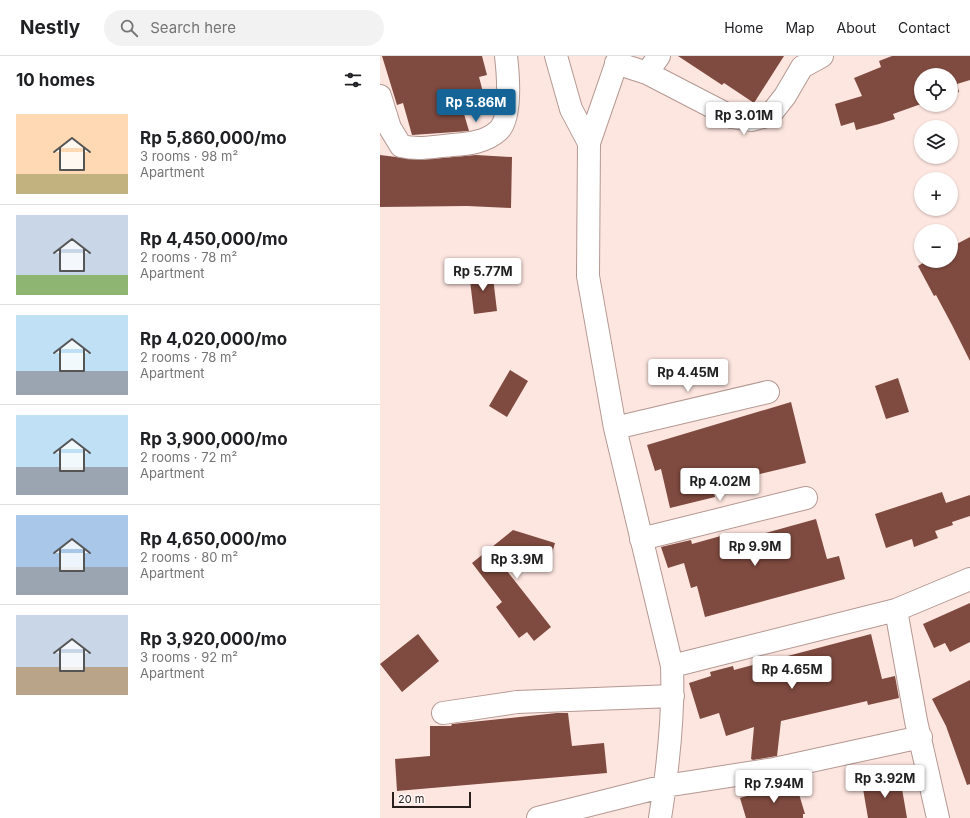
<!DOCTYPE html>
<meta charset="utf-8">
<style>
body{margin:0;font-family:Inter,sans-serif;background:#f2f2f2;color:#202124;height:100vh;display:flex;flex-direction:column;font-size:15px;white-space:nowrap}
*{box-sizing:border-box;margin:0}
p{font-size:13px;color:#757577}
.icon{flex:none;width:22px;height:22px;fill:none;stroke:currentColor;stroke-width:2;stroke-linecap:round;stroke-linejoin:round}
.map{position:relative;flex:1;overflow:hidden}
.details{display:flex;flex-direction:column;background:#fff;width:380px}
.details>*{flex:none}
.buttons{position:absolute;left:534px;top:12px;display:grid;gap:8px}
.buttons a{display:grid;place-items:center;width:44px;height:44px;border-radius:50%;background:#fff;box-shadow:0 1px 3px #0004;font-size:20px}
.scale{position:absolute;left:12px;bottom:10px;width:79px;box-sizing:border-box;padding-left:4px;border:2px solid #2a1f1d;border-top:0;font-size:11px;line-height:14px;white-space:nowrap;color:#2a1f1d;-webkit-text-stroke:3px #fef7f6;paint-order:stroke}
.price{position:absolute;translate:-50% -34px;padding:0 9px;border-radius:4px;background:#fff;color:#222;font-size:13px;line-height:26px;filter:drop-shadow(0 1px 2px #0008)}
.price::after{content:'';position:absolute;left:50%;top:24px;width:12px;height:9px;margin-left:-6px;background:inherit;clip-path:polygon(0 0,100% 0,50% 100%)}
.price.active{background:#156497;color:#fff}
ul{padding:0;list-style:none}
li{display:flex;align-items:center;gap:12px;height:100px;padding:0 16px}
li+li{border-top:1px solid #e0e0e0}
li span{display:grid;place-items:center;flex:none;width:112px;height:80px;border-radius:0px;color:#555}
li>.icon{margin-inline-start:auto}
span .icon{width:48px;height:48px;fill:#fffc;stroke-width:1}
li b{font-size:17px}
h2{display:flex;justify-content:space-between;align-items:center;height:48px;padding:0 16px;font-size:17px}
header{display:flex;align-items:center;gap:24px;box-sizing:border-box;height:56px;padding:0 20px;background:#fff;border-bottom:1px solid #e0e0e0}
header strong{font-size:19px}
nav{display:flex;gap:22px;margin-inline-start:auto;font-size:14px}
.search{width:280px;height:36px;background:#f2f2f2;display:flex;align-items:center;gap:10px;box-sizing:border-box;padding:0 14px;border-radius:22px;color:#757577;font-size:15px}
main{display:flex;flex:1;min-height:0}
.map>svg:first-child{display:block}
.building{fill:#7f4a3f}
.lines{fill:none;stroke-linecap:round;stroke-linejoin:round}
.street-casing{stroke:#b49892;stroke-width:24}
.street{stroke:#fff;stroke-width:22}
</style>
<header>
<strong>Nestly</strong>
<div class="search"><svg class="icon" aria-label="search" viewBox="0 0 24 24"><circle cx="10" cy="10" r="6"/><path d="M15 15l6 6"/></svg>Search here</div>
<nav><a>Home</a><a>Map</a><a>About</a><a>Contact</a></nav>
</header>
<main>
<section class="details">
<h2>10 homes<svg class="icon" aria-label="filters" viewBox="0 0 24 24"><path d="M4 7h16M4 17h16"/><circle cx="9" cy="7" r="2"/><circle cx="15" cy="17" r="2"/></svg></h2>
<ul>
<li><span style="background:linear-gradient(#ffd9b3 75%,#c2b280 0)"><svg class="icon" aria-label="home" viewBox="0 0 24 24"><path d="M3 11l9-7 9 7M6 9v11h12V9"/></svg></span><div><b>Rp 5,860,000/mo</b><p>3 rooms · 98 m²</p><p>Apartment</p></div></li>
<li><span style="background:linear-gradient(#c9d6e8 75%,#8fb573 0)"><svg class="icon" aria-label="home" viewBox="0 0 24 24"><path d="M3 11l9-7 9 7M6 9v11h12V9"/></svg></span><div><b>Rp 4,450,000/mo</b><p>2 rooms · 78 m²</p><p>Apartment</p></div></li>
<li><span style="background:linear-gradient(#bfe0f5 70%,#9aa5b1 0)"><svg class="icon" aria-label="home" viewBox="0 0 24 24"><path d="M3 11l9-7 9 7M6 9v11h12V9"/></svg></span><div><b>Rp 4,020,000/mo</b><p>2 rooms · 78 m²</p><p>Apartment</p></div></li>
<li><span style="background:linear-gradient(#bfe0f5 65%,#9aa5b1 0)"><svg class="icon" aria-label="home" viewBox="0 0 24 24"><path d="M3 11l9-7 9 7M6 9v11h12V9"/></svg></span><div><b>Rp 3,900,000/mo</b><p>2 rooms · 72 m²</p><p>Apartment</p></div></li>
<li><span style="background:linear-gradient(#a9c7e8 65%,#9aa5b1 0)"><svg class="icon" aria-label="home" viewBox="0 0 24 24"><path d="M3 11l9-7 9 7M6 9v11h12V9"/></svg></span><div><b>Rp 4,650,000/mo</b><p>2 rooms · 80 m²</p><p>Apartment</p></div></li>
<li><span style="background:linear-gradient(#c9d6e8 65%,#b9a48a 0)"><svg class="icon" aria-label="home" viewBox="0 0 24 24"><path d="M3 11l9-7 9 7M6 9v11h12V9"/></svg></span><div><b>Rp 3,920,000/mo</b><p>3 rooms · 92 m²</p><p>Apartment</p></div></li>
</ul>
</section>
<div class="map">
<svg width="590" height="762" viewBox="0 0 590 762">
<rect width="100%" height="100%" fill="#fee6e0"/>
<path class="building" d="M 2,0 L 102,0 L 107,19 L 99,21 L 105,44 L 82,51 L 89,75 L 32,79 L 23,47 L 17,49 Z
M 298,0 L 404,0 L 374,47 L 344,27 L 342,29 Z
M 512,0 L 590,0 L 590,24 L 577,28 L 579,36 L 571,38 L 571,19 L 541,19 L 541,48 L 513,58 L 515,63 L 499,68 L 476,74 L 474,66 L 461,70 L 455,48 L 482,40 L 474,22 L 501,11 L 499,5 Z
M 0,99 L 40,104 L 96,99 L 132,101 L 131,152 L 87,150 L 0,151 Z
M 590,181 L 590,305 L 572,269 L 556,239 L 554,240 L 538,210 L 546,205 L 571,205 L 571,191 Z
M 112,213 L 117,255 L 94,258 L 89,216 Z
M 130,314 L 148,325 L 127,361 L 109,350 Z
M 518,322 L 529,356 L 506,363 L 495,330 Z
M 411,346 L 426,407 L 338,428 L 339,432 L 333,434 L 335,441 L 290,452 L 281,413 L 275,415 L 267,389 Z
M 562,436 L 566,447 L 590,439 L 590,460 L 572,466 L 573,469 L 555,475 L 558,482 L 534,491 L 532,483 L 506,492 L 495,458 Z
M 436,463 L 447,503 L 459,500 L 465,523 L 325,561 L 317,530 L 311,532 L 304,507 L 288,512 L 281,491 L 311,484 L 312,488 L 348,478 L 350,487 Z
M 133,474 L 175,487 L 167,516 L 116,501 L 171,571 L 154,585 L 147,576 L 139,582 L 116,551 L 122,546 L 92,507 Z
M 590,547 L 590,586 L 570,596 L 565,587 L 554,592 L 543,568 Z
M 38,578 L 59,605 L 22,636 L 0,608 Z
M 491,578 L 502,623 L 515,620 L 519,642 L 488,649 L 487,645 L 401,665 L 397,700 L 373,704 L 371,703 L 374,671 L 346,680 L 339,657 L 320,663 L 309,627 L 331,620 L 330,616 L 353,610 L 354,614 Z
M 590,624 L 590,728 L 587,729 L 566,670 L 552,643 Z
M 177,657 L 188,657 L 192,690 L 224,687 L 227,717 L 17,735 L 15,703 L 50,700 L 50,670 L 71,670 L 72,668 Z
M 520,721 L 527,762 L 488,762 L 482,727 Z
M 416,728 L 425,758 L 423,758 L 423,762 L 366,762 L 360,742 L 393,732 L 393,735 Z"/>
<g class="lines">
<defs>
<path id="street" d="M 176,0 L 191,53 L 209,87
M 239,0 L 209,87 L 208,220 L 235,372 L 292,610 C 294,660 288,712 280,762
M 236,7 L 267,17 L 352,61 L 372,64 L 390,59 L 405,40 L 422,11 L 442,0
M 267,17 L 279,0
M 0,40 L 10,72 L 21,90 C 38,94 54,91 72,89 C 88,88 106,86 118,75 C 132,63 128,17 126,0
M 235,372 L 388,336
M 261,483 L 426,442
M 516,554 L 536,665 L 558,762
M 292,610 L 516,554 L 590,523
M 63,657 L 137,646 L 293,640
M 158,762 L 285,730 L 394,713 L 541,681"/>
</defs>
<use href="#street" class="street-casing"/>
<use href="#street" class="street"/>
</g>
</svg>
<div class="buttons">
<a><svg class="icon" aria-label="locate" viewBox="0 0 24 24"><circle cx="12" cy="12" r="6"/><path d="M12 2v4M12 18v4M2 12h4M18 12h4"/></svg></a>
<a><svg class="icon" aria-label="layers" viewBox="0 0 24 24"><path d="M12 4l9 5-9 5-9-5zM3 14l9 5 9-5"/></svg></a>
<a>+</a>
<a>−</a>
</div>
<div class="scale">20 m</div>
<b class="price active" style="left:96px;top:67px">Rp 5.86M</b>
<b class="price" style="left:364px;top:80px">Rp 3.01M</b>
<b class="price" style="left:103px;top:236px">Rp 5.77M</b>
<b class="price" style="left:308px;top:337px">Rp 4.45M</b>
<b class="price" style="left:340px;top:446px">Rp 4.02M</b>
<b class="price" style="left:375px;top:511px">Rp 9.9M</b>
<b class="price" style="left:137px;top:524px">Rp 3.9M</b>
<b class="price" style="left:412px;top:634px">Rp 4.65M</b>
<b class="price" style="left:505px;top:743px">Rp 3.92M</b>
<b class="price" style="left:394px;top:748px">Rp 7.94M</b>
</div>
</main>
